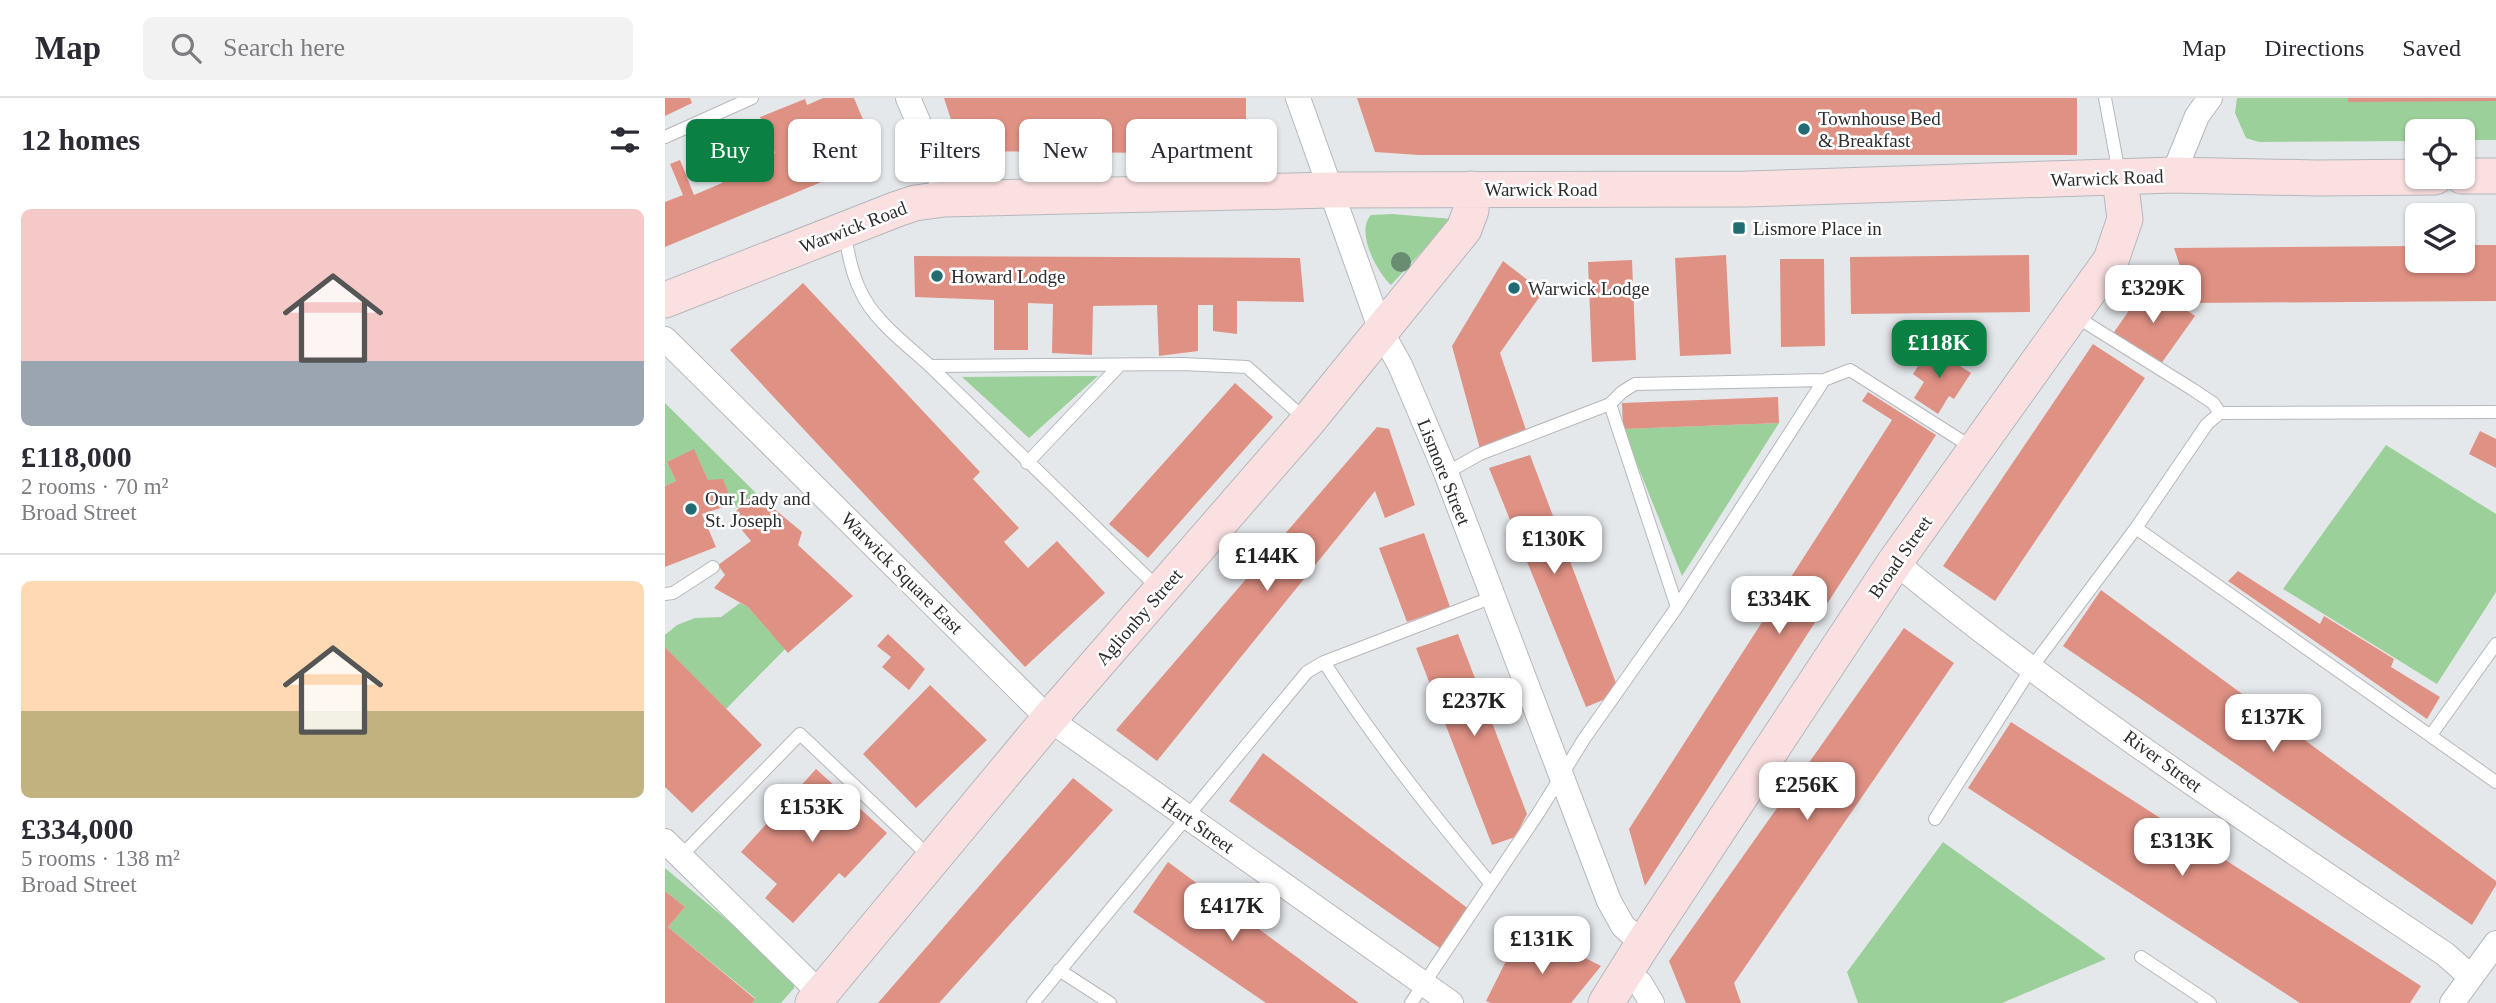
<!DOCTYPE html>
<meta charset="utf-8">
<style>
body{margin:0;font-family:Georgia,serif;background:#f2f2f3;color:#2b2b33;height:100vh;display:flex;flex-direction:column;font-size:26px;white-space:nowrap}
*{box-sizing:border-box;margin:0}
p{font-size:23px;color:#7c7c81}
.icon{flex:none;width:38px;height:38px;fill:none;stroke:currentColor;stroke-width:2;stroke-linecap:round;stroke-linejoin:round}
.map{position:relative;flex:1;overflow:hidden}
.panel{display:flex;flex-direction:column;background:#fff;width:665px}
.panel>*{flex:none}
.banner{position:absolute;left:21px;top:21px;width:665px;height:63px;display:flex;gap:14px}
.tools{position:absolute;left:1740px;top:21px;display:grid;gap:14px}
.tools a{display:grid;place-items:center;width:70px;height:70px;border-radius:10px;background:#fff;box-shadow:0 2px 5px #0004;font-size:35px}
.price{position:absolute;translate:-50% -60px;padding:0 16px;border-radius:14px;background:#fff;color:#222;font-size:23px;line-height:46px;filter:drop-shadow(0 2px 4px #0008)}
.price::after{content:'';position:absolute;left:50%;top:42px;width:21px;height:16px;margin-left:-10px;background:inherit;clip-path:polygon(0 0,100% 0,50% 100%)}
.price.on{background:#0b8043;color:#fff}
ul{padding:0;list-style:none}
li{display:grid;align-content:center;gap:14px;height:371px;padding:0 21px}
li+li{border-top:2px solid #e1e1e2}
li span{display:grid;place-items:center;height:217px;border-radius:10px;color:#555}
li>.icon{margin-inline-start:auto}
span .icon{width:126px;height:126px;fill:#fffc;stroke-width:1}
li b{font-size:30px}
h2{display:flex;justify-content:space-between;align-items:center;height:84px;padding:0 21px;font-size:30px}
.chip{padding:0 24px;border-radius:10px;background:#fff;box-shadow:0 2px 5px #0004;font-size:24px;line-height:63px}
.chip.on{background:#0b8043;color:#fff}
header{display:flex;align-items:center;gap:42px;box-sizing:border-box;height:98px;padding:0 35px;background:#fff;border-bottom:2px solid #e1e1e2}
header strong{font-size:33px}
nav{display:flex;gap:38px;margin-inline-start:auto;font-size:24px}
.search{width:490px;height:63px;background:#f2f2f3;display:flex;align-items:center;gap:18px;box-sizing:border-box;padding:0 24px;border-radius:10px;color:#7c7c81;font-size:26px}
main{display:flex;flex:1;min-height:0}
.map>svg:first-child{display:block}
.green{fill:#9bd09a}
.building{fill:#df9184}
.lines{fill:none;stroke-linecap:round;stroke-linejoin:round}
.lane-casing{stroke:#b5b7bb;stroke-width:14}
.street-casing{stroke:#b5b7bb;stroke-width:26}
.secondary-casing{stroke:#b5b7bb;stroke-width:37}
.lane{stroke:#fff;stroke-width:12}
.street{stroke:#fff;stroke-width:24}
.secondary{stroke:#fae0e1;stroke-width:35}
.tree{fill:#698d70}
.poi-dot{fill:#216c72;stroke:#fff;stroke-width:2.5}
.labels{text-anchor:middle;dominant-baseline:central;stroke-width:5;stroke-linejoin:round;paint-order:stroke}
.poi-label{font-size:19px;fill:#2d2d2f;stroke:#fff;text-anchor:start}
.street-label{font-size:19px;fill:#2d2d2f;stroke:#fff}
</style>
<header>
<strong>Map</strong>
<div class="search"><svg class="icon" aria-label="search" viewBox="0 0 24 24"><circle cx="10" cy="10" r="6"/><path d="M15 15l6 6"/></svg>Search here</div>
<nav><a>Map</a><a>Directions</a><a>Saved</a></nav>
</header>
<main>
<section class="panel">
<h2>12 homes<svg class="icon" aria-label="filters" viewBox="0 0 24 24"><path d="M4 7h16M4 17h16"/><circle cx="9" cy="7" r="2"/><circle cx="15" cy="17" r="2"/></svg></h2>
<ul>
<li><span style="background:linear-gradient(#f6c9c9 70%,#9aa5b1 0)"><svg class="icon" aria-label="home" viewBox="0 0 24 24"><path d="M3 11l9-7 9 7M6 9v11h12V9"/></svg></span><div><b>£118,000</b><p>2 rooms · 70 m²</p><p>Broad Street</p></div></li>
<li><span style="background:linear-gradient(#ffd9b3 60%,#c2b280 0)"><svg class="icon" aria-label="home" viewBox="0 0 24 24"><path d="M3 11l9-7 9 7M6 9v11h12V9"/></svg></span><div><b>£334,000</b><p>5 rooms · 138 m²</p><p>Broad Street</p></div></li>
</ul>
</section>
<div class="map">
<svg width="1831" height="905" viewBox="0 0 1831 905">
<rect width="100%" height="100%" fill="#e5e8eb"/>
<path class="green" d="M 1572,0 L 1831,0 L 1831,42 L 1797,42 L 1797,33 L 1752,33 L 1752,43 L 1594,44 L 1581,40 L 1570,15 Z
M 727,116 L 787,121 L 726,187 C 712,174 690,134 706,117 Z
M 433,278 L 364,340 L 297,279 Z
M 0,305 L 96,400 L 90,405 L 84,399 L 73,410 L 68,406 L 58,382 L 43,382 L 29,352 L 2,364 L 11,383 L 0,388 Z
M 1114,325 L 1017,478 L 958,331 Z
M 1721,347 L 1831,416 L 1831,494 L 1772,586 L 1618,491 Z
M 75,505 L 83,509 L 120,551 L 61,611 L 0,549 L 0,537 L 12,527 L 30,520 L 56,519 Z
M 1278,744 L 1441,861 L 1337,905 L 1193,905 L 1182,874 Z
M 0,770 L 129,878 L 129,890 L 116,905 L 87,905 L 90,900 L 3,829 L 20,809 L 0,793 Z"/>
<path class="building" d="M 0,0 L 25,0 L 27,5 L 0,18 Z
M 158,0 L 189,0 L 214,60 L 0,149 L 0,104 L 18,97 L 5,66 L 15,62 L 29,97 L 57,85 L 44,53 L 71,42 L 81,67 L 110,55 L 95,19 L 140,1 L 142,7 Z
M 279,0 L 581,0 L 581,56 L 296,53 Z
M 692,0 L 1412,0 L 1412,57 L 754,57 L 710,54 Z
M 1683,0 L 1831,0 L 1831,3 L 1683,4 Z
M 1797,147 L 1831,147 L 1831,203 L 1527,205 L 1509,150 L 1752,148 L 1752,163 L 1797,163 Z
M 1061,157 L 1066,256 L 1015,258 L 1010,160 Z
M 1364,157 L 1365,214 L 1186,216 L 1185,159 Z
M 249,158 L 635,160 L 639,204 L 572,203 L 572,236 L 548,233 L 548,207 L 533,207 L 533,253 L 494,258 L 492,207 L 428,208 L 427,257 L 387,255 L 388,206 L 363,205 L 363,252 L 329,252 L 329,202 L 250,199 Z
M 1115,161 L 1159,161 L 1160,248 L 1116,249 Z
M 967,162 L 971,262 L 927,264 L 923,164 Z
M 838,163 L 878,194 L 835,255 L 861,332 L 815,351 L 787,248 Z
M 138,185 L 315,374 L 308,381 L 354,430 L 339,444 L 363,470 L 392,443 L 440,495 L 360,569 L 65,252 Z
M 1483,185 L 1530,218 L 1493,270 L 1447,237 Z
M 1428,246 L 1480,280 L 1330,503 L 1278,468 Z
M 1265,249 L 1306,275 L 1289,301 L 1284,298 L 1273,316 L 1249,300 L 1259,284 L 1248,276 Z
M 570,285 L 608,319 L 483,460 L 444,426 Z
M 1203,294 L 1271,337 L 980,788 L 964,731 L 1227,322 L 1197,303 Z
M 1113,299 L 1114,325 L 958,331 L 957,305 Z
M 712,329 L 724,331 L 750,407 L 720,420 L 710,393 L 492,663 L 451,632 Z
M 1815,333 L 1831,341 L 1831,370 L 1804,356 Z
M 29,351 L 43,382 L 58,381 L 68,406 L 37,416 L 51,449 L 0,469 L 0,388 L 11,383 L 2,364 Z
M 865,357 L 951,585 L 938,602 L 921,609 L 824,370 Z
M 84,399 L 90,405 L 96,400 L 137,434 L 133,447 L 188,498 L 123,555 L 83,509 L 49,490 L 60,477 L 53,467 L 86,443 L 66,419 Z
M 759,435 L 785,509 L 742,524 L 714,450 Z
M 1573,473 L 1655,526 L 1659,518 L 1729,561 L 1726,569 L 1775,599 L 1762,621 L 1563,483 Z
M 1436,492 L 1831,783 L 1831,787 L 1807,827 L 1398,548 Z
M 1239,530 L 1289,565 L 1069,885 L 1076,905 L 1021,905 L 1004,863 Z
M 223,536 L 260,571 L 244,592 L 217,569 L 226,559 L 212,548 Z
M 793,536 L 862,716 L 850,739 L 827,747 L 751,550 Z
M 0,549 L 97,647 L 27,715 L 0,689 Z
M 265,587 L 322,642 L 251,710 L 198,656 Z
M 1346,624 L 1756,888 L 1745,905 L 1635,905 L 1303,690 Z
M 598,655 L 805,812 L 779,853 L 564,703 Z
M 151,671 L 222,735 L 180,780 L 174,775 L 128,825 L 100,800 L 112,786 L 76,754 Z
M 408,680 L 448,712 L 274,905 L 213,905 Z
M 503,764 L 694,905 L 601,905 L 468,814 Z
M 0,793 L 20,809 L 3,829 L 90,901 L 87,905 L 0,905 Z
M 883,841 L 936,868 L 906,905 L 826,905 L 821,903 L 850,845 L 874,857 Z"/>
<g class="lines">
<defs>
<path id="lane" d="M 1440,0 L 1454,75
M 0,39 L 87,0
M 179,133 C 183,153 186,173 195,192 C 208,222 241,246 265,268 L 517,266 L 582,269 L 642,323
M 1410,218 L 1527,291 L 1548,305 L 1555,315
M 265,268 L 493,490
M 945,306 L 1012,509
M 362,365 L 455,267
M 781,375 L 815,356 L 945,306 L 957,294 L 970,286 L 1159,282 L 1185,272 L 1308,350
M 1471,430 L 1831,684
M 0,496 L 8,495 L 48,469
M 659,564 C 709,642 766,714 825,785
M 1766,637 L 1831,546
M 1270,721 L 1367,569 L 1471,430 L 1542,326 L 1555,315 L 1831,314
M 16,758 L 135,636 L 267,761
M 1476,859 L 1545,905
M 394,872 L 445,905
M 368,905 L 642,574 L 659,564 L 828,499
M 746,905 L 874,714 L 919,641 L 1012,509 L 1159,282"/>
<path id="street" d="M 243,0 L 273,70 L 279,101
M 633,0 L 716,233 L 735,267 L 781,375 L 944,803 L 958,828 L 978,846
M 1508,77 L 1532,18 L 1545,0
M 0,241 L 384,621 L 786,905
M 1230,464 C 1404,607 1594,731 1780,856 L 1806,879
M 0,743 L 156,896
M 961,873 L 975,885 L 987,905
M 1787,905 L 1831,845"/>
<path id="secondary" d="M 1797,78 L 1831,78
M 0,202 L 232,111 L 250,105 L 279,101 L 665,92 L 1081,91 L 1508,77 L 1653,80 L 1770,79
M 148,905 L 384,621 L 643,323 L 799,131 L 806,112 L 806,91
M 941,905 L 978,846 L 1230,464 L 1446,162 L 1460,121 L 1455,80"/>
</defs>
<use href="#lane" class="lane-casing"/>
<use href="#street" class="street-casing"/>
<use href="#secondary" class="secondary-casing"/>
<use href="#lane" class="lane"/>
<use href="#street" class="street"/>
<use href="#secondary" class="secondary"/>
</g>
<circle class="tree" cx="736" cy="164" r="10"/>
<g class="poi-dot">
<circle cx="1139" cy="31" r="7"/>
<rect x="1067" y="123" width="14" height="14" rx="3.5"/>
<circle cx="272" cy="178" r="7"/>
<circle cx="849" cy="190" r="7"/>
<circle cx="26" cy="411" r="7"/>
</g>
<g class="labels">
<g class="poi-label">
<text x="1153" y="20">Townhouse Bed<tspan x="1153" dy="22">&amp; Breakfast</tspan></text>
<text x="1088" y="130">Lismore Place in</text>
<text x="286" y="178">Howard Lodge</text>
<text x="863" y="190">Warwick Lodge</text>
<text x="40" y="400">Our Lady and<tspan x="40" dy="22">St. Joseph</tspan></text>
</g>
<g class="street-label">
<text transform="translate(1442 80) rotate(-2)">Warwick Road</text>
<text x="876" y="91">Warwick Road</text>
<text transform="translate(188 129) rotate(-21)">Warwick Road</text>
<text transform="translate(779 374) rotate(68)">Lismore Street</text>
<text transform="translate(1235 459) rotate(-55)">Broad Street</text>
<text transform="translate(237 475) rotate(45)">Warwick Square East</text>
<text transform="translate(474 519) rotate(-49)">Aglionby Street</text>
<text transform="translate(1498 663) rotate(36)">River Street</text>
<text transform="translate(533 727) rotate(35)">Hart Street</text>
</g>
</g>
</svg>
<div class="tools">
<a><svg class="icon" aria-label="locate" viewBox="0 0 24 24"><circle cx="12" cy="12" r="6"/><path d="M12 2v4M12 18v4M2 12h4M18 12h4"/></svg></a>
<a><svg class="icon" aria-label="layers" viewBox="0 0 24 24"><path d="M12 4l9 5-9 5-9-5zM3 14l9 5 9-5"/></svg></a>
</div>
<b class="price" style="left:1488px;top:227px">£329K</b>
<b class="price on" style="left:1274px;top:282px">£118K</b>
<b class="price" style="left:889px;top:478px">£130K</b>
<b class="price" style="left:602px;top:495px">£144K</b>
<b class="price" style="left:1114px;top:538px">£334K</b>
<b class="price" style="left:809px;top:640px">£237K</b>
<b class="price" style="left:1608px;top:656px">£137K</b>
<b class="price" style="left:1142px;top:724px">£256K</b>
<b class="price" style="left:147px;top:746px">£153K</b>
<b class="price" style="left:1517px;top:780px">£313K</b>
<b class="price" style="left:567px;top:845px">£417K</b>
<b class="price" style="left:877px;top:878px">£131K</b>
<div class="banner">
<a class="chip on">Buy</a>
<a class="chip">Rent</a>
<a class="chip">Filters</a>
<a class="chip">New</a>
<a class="chip">Apartment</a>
</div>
</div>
</main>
